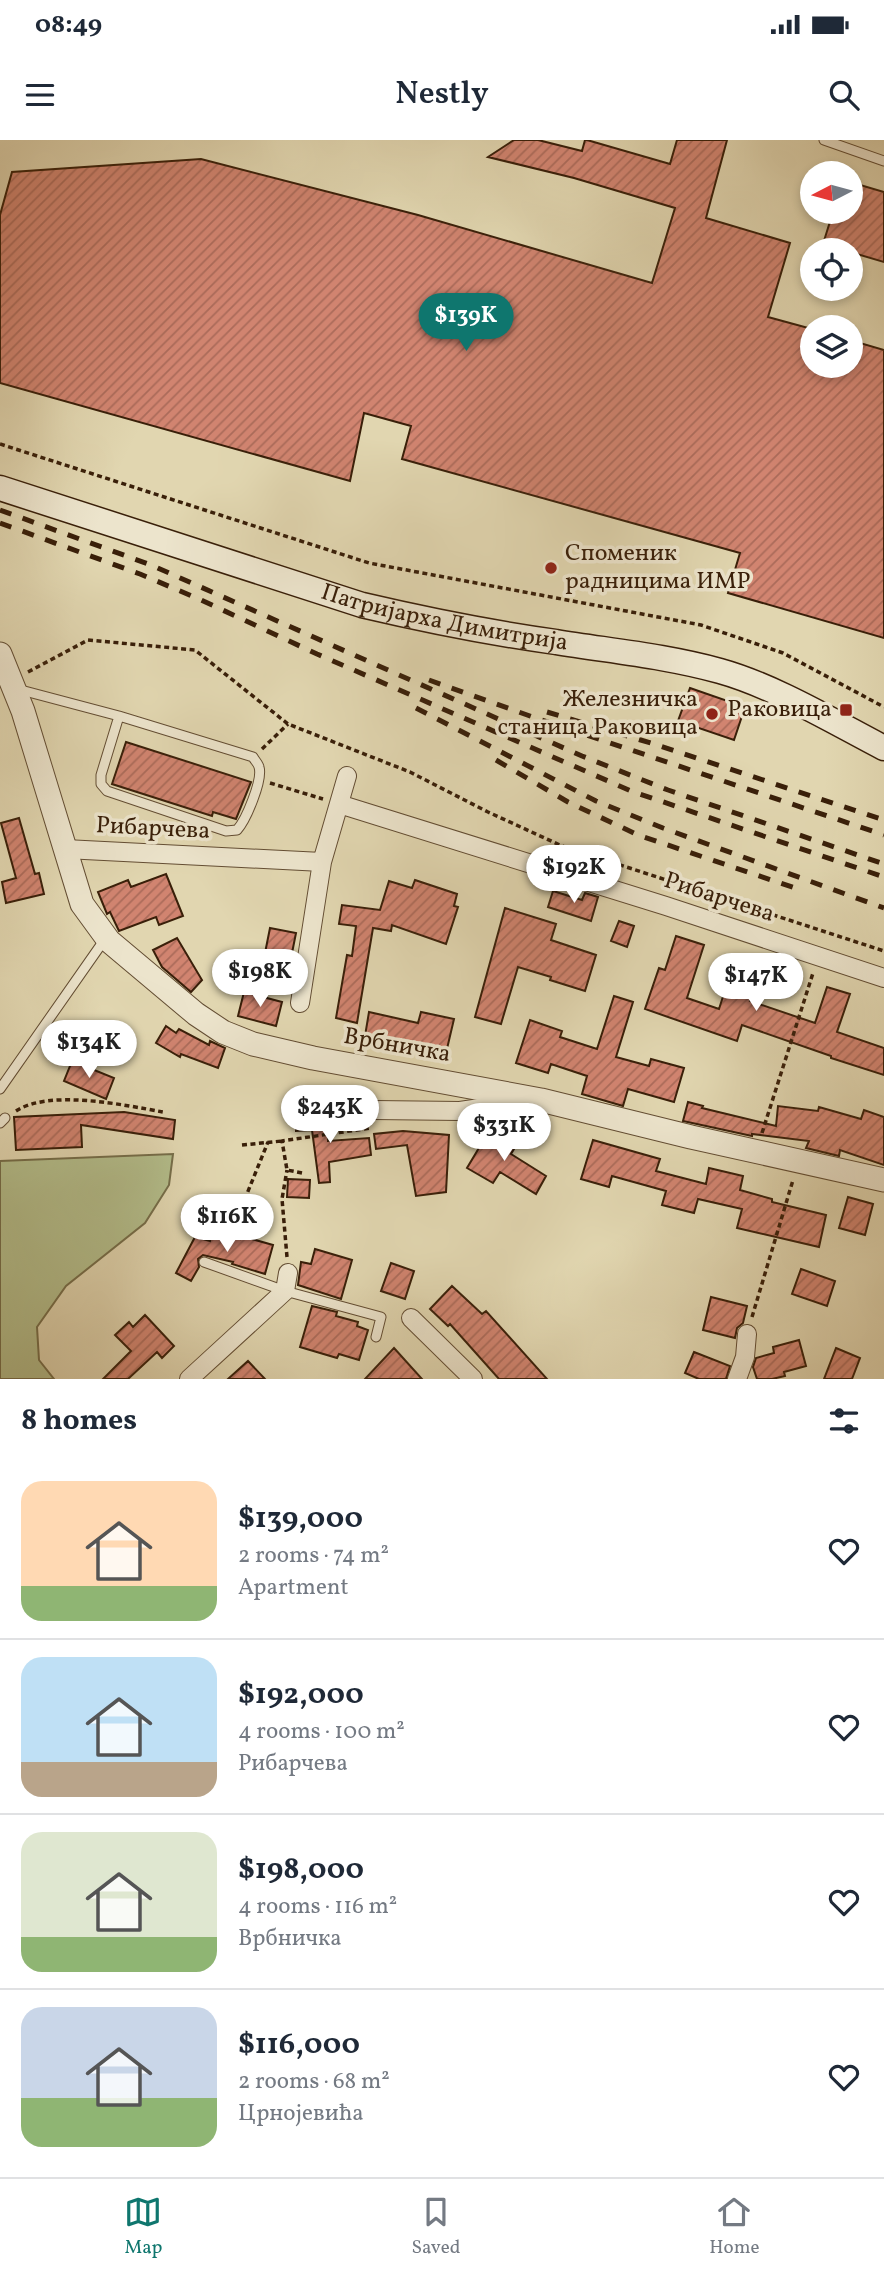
<!DOCTYPE html>
<meta charset="utf-8">
<style>
body{margin:0;font-family:Vollkorn,serif;background:#f2f2f3;color:#1f2937;height:100vh;display:flex;flex-direction:column;font-size:26px;white-space:nowrap}
*{box-sizing:border-box;margin:0}
p{font-size:23px;color:#747a83}
.icon{flex:none;width:38px;height:38px;fill:none;stroke:currentColor;stroke-width:2;stroke-linecap:round;stroke-linejoin:round}
.map{position:relative;height:1239px;overflow:hidden}
.sheet{display:flex;flex-direction:column;background:#fff;flex:1}
.sheet>*{flex:none}
.needle{width:46px;rotate:264deg}
.buttons{position:absolute;left:800px;top:21px;display:grid;gap:14px}
.buttons a{display:grid;place-items:center;width:63px;height:63px;border-radius:50%;background:#fff;box-shadow:0 4px 10px #0003;font-size:35px}
.price{position:absolute;translate:-50% -60px;padding:0 16px;border-radius:24px;background:#fff;color:#222;font-size:23px;line-height:46px;filter:drop-shadow(0 2px 4px #0008)}
.price::after{content:'';position:absolute;left:50%;top:42px;width:21px;height:16px;margin-left:-10px;background:inherit;clip-path:polygon(0 0,100% 0,50% 100%)}
.price.on{background:#0f766e;color:#fff}
ul{padding:0;list-style:none}
li{display:flex;align-items:center;gap:21px;height:175px;padding:0 21px}
li+li{border-top:2px solid #e0e1e3}
li span{display:grid;place-items:center;flex:none;width:196px;height:140px;border-radius:21px;color:#555}
li>.icon{margin-inline-start:auto}
span .icon{width:84px;height:84px;fill:#fffc;stroke-width:1}
li b{font-size:30px}
h2{display:flex;justify-content:space-between;align-items:center;height:84px;padding:0 21px;font-size:30px}
.status{display:flex;justify-content:space-between;align-items:center;height:49px;padding:0 35px;background:#fff;direction:ltr}
.status svg{height:19px;fill:currentColor}
header{display:flex;justify-content:space-between;align-items:center;height:91px;padding:0 21px;background:#fff;font-size:32px;font-weight:600}
.dock{display:flex;justify-content:space-around;align-items:center;height:98px;border-top:2px solid #e0e1e3;background:#fff;font-size:19px;color:#747a83}
.dock a{display:grid;justify-items:center;gap:4px}
.dock .on{color:#0f766e}
.map>svg:first-child{display:block}
.park{fill:#b3bd8b;stroke:#766e4a;stroke-width:2}
.building{fill:url(#building-hatch);stroke:#391f09;stroke-width:2}
.lines{fill:none;stroke-linecap:round;stroke-linejoin:round}
.service-casing{stroke:#634d33;stroke-width:11}
.minor-casing{stroke:#634d33;stroke-width:20}
.tertiary-casing{stroke:#634d33;stroke-width:25}
.secondary-casing{stroke:#391f09;stroke-width:27}
.path{stroke:#391f09;stroke-width:3.5;stroke-dasharray:5 3.5;stroke-linecap:butt}
.service{stroke:#ece4cc;stroke-width:9}
.minor{stroke:#ece4cc;stroke-width:18}
.tertiary{stroke:#ece4cc;stroke-width:23}
.secondary{stroke:#ece4cc;stroke-width:24}
.rail{stroke:#391f09;stroke-width:5;stroke-dasharray:12 12;stroke-linecap:butt}
.poi-dot{fill:#8f2418;stroke:#ece4cc;stroke-width:2.5}
.labels{text-anchor:middle;dominant-baseline:central;stroke-width:7;stroke-linejoin:round;paint-order:stroke}
.poi-label{font-size:24px;fill:#391f09;stroke:#ece4cc;text-anchor:end}
.street-label{font-size:24px;fill:#391f09;stroke:#ece4cc}
</style>
<div class="status"><b>08:49</b><svg viewBox="0 0 49 12"><path d="M0 12V9h3v3zM5 12V6h3v6zM10 12V3h3v9zM15 12V0h3v12zM26 1h20v11H26zM47 4h2v5h-2z"/></svg></div>
<header><svg class="icon" aria-label="menu" viewBox="0 0 24 24"><path d="M4 6h16M4 12h16M4 18h16"/></svg>Nestly<svg class="icon" aria-label="search" viewBox="0 0 24 24"><circle cx="10" cy="10" r="6"/><path d="M15 15l6 6"/></svg></header>
<div class="map">
<svg width="884" height="1239" viewBox="0 0 884 1239">
<defs>
<pattern id="building-hatch" width="6" height="6" patternUnits="userSpaceOnUse" patternTransform="scale(1.75)"><rect width="6" height="6" fill="#d18470"/><path d="M-1 1l2-2M0 6l6-6M5 7l2-2" fill="none" stroke="#ab6b5a"/></pattern>
</defs>
<rect width="100%" height="100%" fill="#e1d6b0"/>
<filter id="stains"><feTurbulence type="fractalNoise" baseFrequency=".00286" numOctaves="4"/><feColorMatrix values="0 0 0 0 .2 0 0 0 0 .09 0 0 0 0 .02 0 0 0 .5 -.17"/></filter>
<radialGradient id="worn" r=".72"><stop offset=".6" stop-color="#630" stop-opacity="0"/><stop offset="1" stop-color="#630" stop-opacity=".3"/></radialGradient>
<path class="park" d="M 173,1014 L 169,1045 L 145,1083 L 66,1146 L 37,1187 L 39,1220 L 54,1239 L 0,1239 L 0,1021 Z"/>
<path class="building" d="M 514,0 L 538,0 L 582,11 L 585,0 L 587,0 L 670,24 L 677,0 L 727,0 L 706,78 L 790,103 L 768,177 L 812,189 L 812,226 L 850,226 L 850,200 L 884,210 L 884,498 L 728,453 L 740,413 L 402,319 L 411,286 L 364,273 L 350,341 L 0,243 L 0,75 L 12,32 L 201,19 L 418,75 L 652,143 L 675,68 L 574,38 L 488,17 Z
M 850,42 L 884,52 L 884,122 L 823,104 L 833,72 L 850,72 Z
M 690,548 L 745,567 L 734,600 L 678,581 Z
M 126,602 L 251,642 L 236,679 L 213,672 L 212,676 L 112,644 Z
M 19,678 L 35,734 L 39,733 L 44,754 L 6,763 L 2,742 L 16,738 L 1,683 Z
M 166,734 L 183,776 L 159,785 L 156,777 L 119,791 L 110,772 L 107,774 L 98,752 L 128,740 L 131,747 Z
M 415,740 L 457,754 L 454,766 L 458,767 L 446,804 L 392,785 L 391,791 L 373,788 L 357,883 L 336,878 L 347,815 L 352,816 L 356,786 L 339,784 L 342,765 L 380,770 L 389,741 L 412,748 Z
M 553,751 L 582,760 L 585,753 L 598,757 L 591,781 L 548,767 Z
M 505,768 L 556,784 L 551,800 L 596,815 L 585,851 L 550,840 L 551,837 L 518,827 L 501,884 L 475,877 Z
M 619,781 L 634,786 L 627,807 L 611,801 Z
M 270,788 L 296,793 L 291,818 L 265,813 Z
M 676,796 L 704,805 L 687,858 L 719,869 L 727,844 L 753,853 L 750,861 L 815,883 L 827,847 L 850,854 L 837,892 L 884,908 L 884,935 L 831,918 L 831,916 L 742,885 L 737,901 L 645,869 L 659,828 L 665,830 Z
M 177,798 L 202,840 L 191,852 L 162,827 L 153,810 Z
M 244,852 L 282,862 L 276,886 L 238,876 Z
M 614,856 L 633,862 L 616,917 L 649,926 L 651,919 L 684,928 L 674,962 L 628,949 L 623,966 L 582,954 L 587,936 L 551,924 L 548,933 L 516,923 L 530,880 L 562,891 L 560,897 L 597,909 Z
M 369,872 L 418,883 L 421,872 L 454,879 L 446,913 L 394,901 L 392,908 L 364,902 Z
M 166,886 L 176,893 L 179,889 L 209,905 L 210,901 L 225,908 L 218,928 L 181,914 L 180,917 L 156,903 Z
M 72,921 L 114,938 L 106,959 L 64,941 Z
M 688,962 L 703,966 L 702,968 L 776,986 L 778,966 L 818,971 L 819,967 L 861,979 L 864,970 L 884,977 L 884,1025 L 840,1010 L 839,1016 L 806,1008 L 809,1001 L 752,994 L 752,996 L 683,981 Z
M 124,972 L 175,980 L 173,999 L 81,985 L 82,1007 L 16,1010 L 14,977 Z
M 327,975 L 328,1001 L 369,998 L 371,1015 L 329,1022 L 330,1042 L 319,1043 L 312,990 L 296,991 L 296,976 Z
M 491,988 L 517,1004 L 511,1014 L 546,1036 L 536,1054 L 500,1032 L 493,1043 L 467,1028 Z
M 403,991 L 449,995 L 446,1052 L 416,1056 L 407,1005 L 376,1009 L 374,994 Z
M 593,1000 L 660,1019 L 656,1031 L 706,1044 L 709,1028 L 743,1036 L 740,1050 L 772,1059 L 772,1062 L 826,1075 L 819,1107 L 737,1088 L 742,1069 L 698,1059 L 694,1073 L 662,1065 L 666,1051 L 612,1036 L 609,1047 L 581,1039 Z
M 288,1039 L 310,1040 L 309,1058 L 287,1057 Z
M 848,1057 L 873,1064 L 865,1095 L 839,1088 Z
M 212,1092 L 240,1099 L 241,1096 L 273,1105 L 265,1134 L 232,1124 L 233,1122 L 203,1115 L 198,1119 L 199,1127 L 191,1141 L 176,1133 L 195,1097 L 210,1101 Z
M 315,1109 L 352,1120 L 341,1159 L 298,1145 L 301,1122 L 311,1124 Z
M 391,1123 L 414,1131 L 405,1159 L 381,1151 Z
M 801,1129 L 835,1141 L 827,1166 L 792,1154 Z
M 452,1146 L 482,1174 L 486,1171 L 547,1239 L 499,1239 L 450,1184 L 448,1186 L 430,1169 Z
M 711,1157 L 747,1166 L 743,1183 L 737,1188 L 735,1198 L 703,1190 Z
M 312,1166 L 337,1172 L 336,1176 L 358,1182 L 357,1186 L 368,1190 L 359,1220 L 339,1214 L 337,1218 L 300,1207 Z
M 145,1175 L 174,1206 L 162,1218 L 157,1212 L 128,1239 L 103,1239 L 131,1211 L 115,1195 L 129,1182 L 133,1187 Z
M 799,1200 L 806,1226 L 784,1232 L 785,1236 L 772,1239 L 757,1239 L 753,1227 L 756,1218 L 774,1213 L 773,1207 Z
M 394,1208 L 422,1239 L 365,1239 Z
M 836,1208 L 860,1218 L 852,1239 L 824,1239 Z
M 694,1212 L 730,1226 L 726,1239 L 699,1239 L 685,1233 Z
M 248,1221 L 265,1239 L 228,1239 Z"/>
<g class="lines">
<defs>
<path id="service" d="M 824,0 L 884,21
M 17,549 L 119,576 L 253,617 C 255,621 258,623 259,627 C 263,640 246,680 237,690 L 226,691 L 107,651 L 101,644 L 101,635 L 119,576
M 0,949 L 105,799
M 0,983 L 5,978
M 204,1122 L 285,1151 L 381,1177 L 376,1197"/>
<path id="minor" d="M 339,664 L 666,766 L 884,838
M 65,709 L 322,722
M 300,863 L 322,722 L 347,636
M 374,970 L 460,971 L 494,966 L 520,958
M 411,1178 L 473,1239
M 189,1239 L 285,1151 L 288,1133
M 737,1239 L 745,1217 L 747,1194"/>
<path id="tertiary" d="M 0,514 L 23,571 L 82,764 L 109,801 L 196,874 L 223,892 L 253,904 L 313,918 L 541,960 L 691,997 L 884,1040"/>
<g id="secondary">
<path id="s1" d="M 0,348 L 362,465 C 426,480 491,493 556,502 C 611,511 666,516 720,531 C 774,546 834,582 884,608"/>
</g>
</defs>
<use href="#service" class="service-casing"/>
<use href="#minor" class="minor-casing"/>
<use href="#tertiary" class="tertiary-casing"/>
<use href="#secondary" class="secondary-casing"/>
<path class="path" d="M 0,304 L 369,423 L 701,485 L 783,513 L 884,567
M 28,532 L 88,500 L 195,510 L 288,584 L 410,632 L 488,672 L 562,706 L 884,811
M 262,609 L 288,584
M 270,643 L 323,659
M 16,971 C 50,949 124,965 163,972
M 762,993 L 813,833
M 242,1005 L 282,1001
M 302,1033 L 287,1030 L 282,1001 L 370,988
M 237,1084 L 242,1066 L 268,1002
M 287,1117 L 282,1059 L 287,1030
M 752,1177 L 793,1040"/>
<use href="#service" class="service"/>
<use href="#minor" class="minor"/>
<use href="#tertiary" class="tertiary"/>
<use href="#secondary" class="secondary"/>
<path class="rail" d="M 0,370 L 151,425 L 582,616 L 668,650 L 884,724
M 0,383 L 140,434 L 199,459 L 317,514 L 631,651 L 884,737
M 429,540 L 530,576 L 884,695
M 416,568 L 596,661 L 663,688 L 884,768
M 547,572 L 654,604 L 884,680
M 496,620 L 568,662 L 638,695 L 801,750"/>
</g>
<g class="poi-dot">
<circle cx="551" cy="428" r="7"/>
<rect x="839" y="563" width="14" height="14" rx="3.5"/>
<circle cx="712" cy="574" r="7"/>
</g>
<g class="labels">
<g class="poi-label">
<text x="565" y="414" text-anchor="start">Споменик<tspan x="565" dy="28">радницима ИМР</tspan></text>
<text x="698" y="560">Железничка<tspan x="698" dy="28">станица Раковица</tspan></text>
<text x="832" y="570">Раковица</text>
</g>
<g class="street-label">
<text stroke="none"><textPath href="#s1" startOffset="464">Патријарха Димитрија</textPath></text>
<text transform="translate(153 689) rotate(3)">Рибарчева</text>
<text transform="translate(719 758) rotate(18)">Рибарчева</text>
<text transform="translate(397 906) rotate(10)">Врбничка</text>
</g>
</g>
<rect width="100%" height="100%" filter="url(#stains)"/>
<rect width="100%" height="100%" fill="url(#worn)"/>
</svg>
<div class="buttons">
<a><svg class="needle" viewBox="-14 -14 28 28"><path d="M0-13l5 13h-10z" fill="#e53935"/><path d="M0 13l5-13h-10z" fill="#747a83"/></svg></a>
<a><svg class="icon" aria-label="locate" viewBox="0 0 24 24"><circle cx="12" cy="12" r="6"/><path d="M12 2v4M12 18v4M2 12h4M18 12h4"/></svg></a>
<a><svg class="icon" aria-label="layers" viewBox="0 0 24 24"><path d="M12 4l9 5-9 5-9-5zM3 14l9 5 9-5"/></svg></a>
</div>
<b class="price on" style="left:466px;top:213px">$139K</b>
<b class="price" style="left:574px;top:765px">$192K</b>
<b class="price" style="left:260px;top:869px">$198K</b>
<b class="price" style="left:756px;top:873px">$147K</b>
<b class="price" style="left:89px;top:940px">$134K</b>
<b class="price" style="left:330px;top:1005px">$243K</b>
<b class="price" style="left:504px;top:1023px">$331K</b>
<b class="price" style="left:227px;top:1114px">$116K</b>
</div>
<section class="sheet">
<h2>8 homes<svg class="icon" aria-label="filters" viewBox="0 0 24 24"><path d="M4 7h16M4 17h16"/><circle cx="9" cy="7" r="2"/><circle cx="15" cy="17" r="2"/></svg></h2>
<ul>
<li><span style="background:linear-gradient(#ffd9b3 75%,#8fb573 0)"><svg class="icon" aria-label="home" viewBox="0 0 24 24"><path d="M3 11l9-7 9 7M6 9v11h12V9"/></svg></span><div><b>$139,000</b><p>2 rooms · 74 m²</p><p>Apartment</p></div><svg class="icon" aria-label="heart" viewBox="0 0 24 24"><path d="M12 20l-8-8c-3-5 5-10 8-4 3-6 11-1 8 4z"/></svg></li>
<li><span style="background:linear-gradient(#bfe0f5 75%,#b9a48a 0)"><svg class="icon" aria-label="home" viewBox="0 0 24 24"><path d="M3 11l9-7 9 7M6 9v11h12V9"/></svg></span><div><b>$192,000</b><p>4 rooms · 100 m²</p><p>Рибарчева</p></div><svg class="icon" aria-label="heart" viewBox="0 0 24 24"><path d="M12 20l-8-8c-3-5 5-10 8-4 3-6 11-1 8 4z"/></svg></li>
<li><span style="background:linear-gradient(#dfe7d0 75%,#8fb573 0)"><svg class="icon" aria-label="home" viewBox="0 0 24 24"><path d="M3 11l9-7 9 7M6 9v11h12V9"/></svg></span><div><b>$198,000</b><p>4 rooms · 116 m²</p><p>Врбничка</p></div><svg class="icon" aria-label="heart" viewBox="0 0 24 24"><path d="M12 20l-8-8c-3-5 5-10 8-4 3-6 11-1 8 4z"/></svg></li>
<li><span style="background:linear-gradient(#c9d6e8 65%,#8fb573 0)"><svg class="icon" aria-label="home" viewBox="0 0 24 24"><path d="M3 11l9-7 9 7M6 9v11h12V9"/></svg></span><div><b>$116,000</b><p>2 rooms · 68 m²</p><p>Црнојевића</p></div><svg class="icon" aria-label="heart" viewBox="0 0 24 24"><path d="M12 20l-8-8c-3-5 5-10 8-4 3-6 11-1 8 4z"/></svg></li>
</ul>
</section>
<nav class="dock">
<a class="on"><svg class="icon" aria-label="map" viewBox="0 0 24 24"><path d="M3 6l6-2 6 2 6-2v14l-6 2-6-2-6 2zM9 4v14M15 6v14"/></svg>Map</a>
<a><svg class="icon" aria-label="saved" viewBox="0 0 24 24"><path d="M7 4h10v16l-5-4-5 4z"/></svg>Saved</a>
<a><svg class="icon" aria-label="home" viewBox="0 0 24 24"><path d="M3 11l9-7 9 7M6 9v11h12V9"/></svg>Home</a>
</nav>
